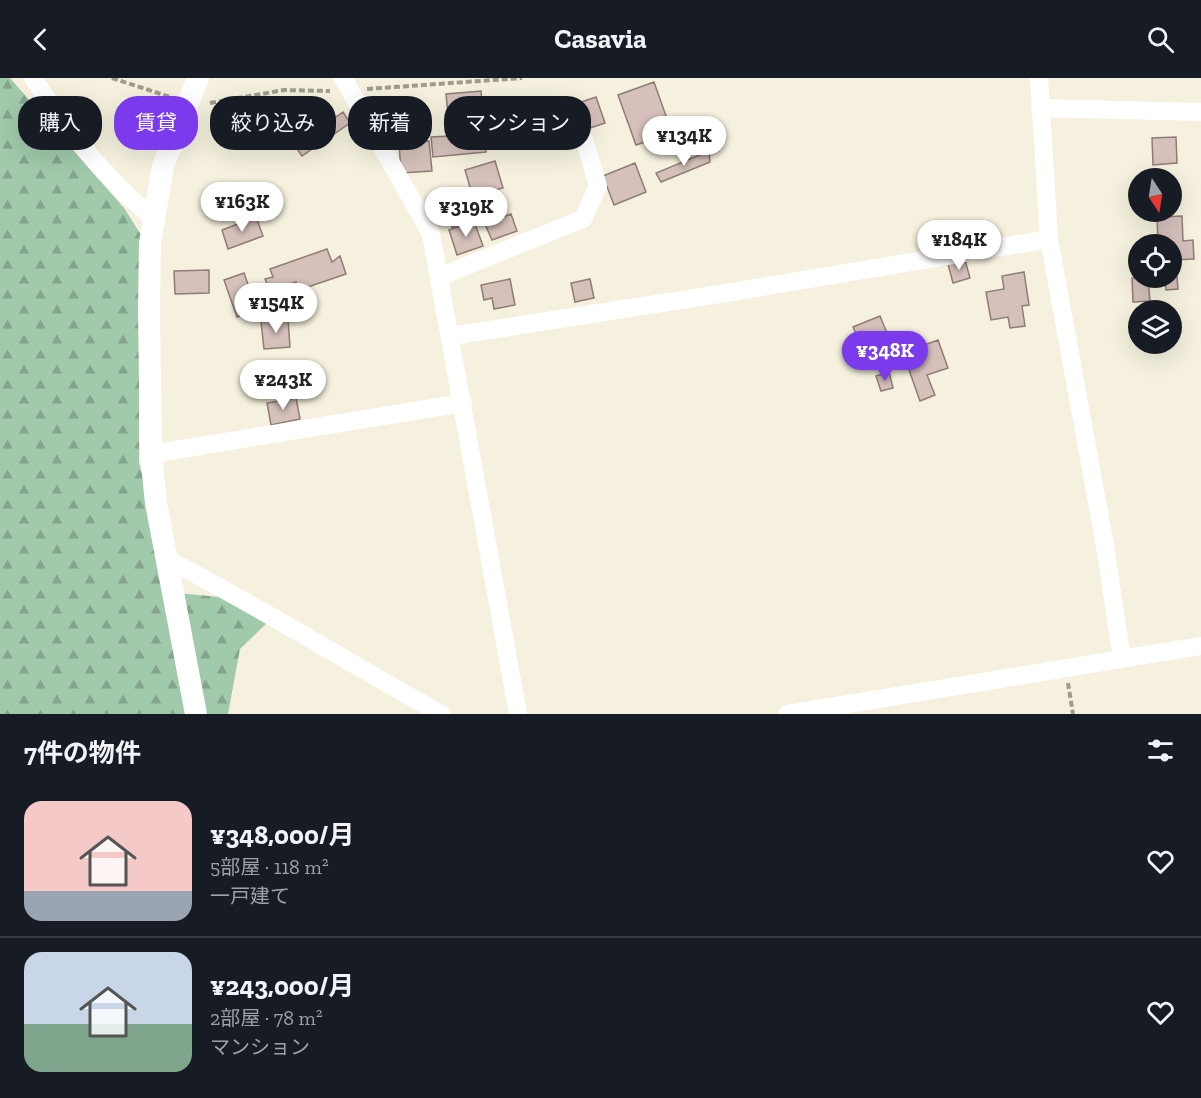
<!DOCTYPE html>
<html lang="ja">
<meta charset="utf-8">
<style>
body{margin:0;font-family:"Zilla Slab","Noto Sans JP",serif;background:#242831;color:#f1f3f6;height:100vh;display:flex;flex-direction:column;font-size:22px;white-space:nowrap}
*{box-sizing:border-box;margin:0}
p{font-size:20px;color:#9ea1a6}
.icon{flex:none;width:33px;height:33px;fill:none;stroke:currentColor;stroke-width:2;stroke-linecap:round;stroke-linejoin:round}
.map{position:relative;height:636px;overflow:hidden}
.panel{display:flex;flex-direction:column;background:#171b24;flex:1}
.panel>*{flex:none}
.banner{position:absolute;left:18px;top:18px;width:600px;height:54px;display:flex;gap:12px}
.needle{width:39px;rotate:168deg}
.controls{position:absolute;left:1128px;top:90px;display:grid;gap:12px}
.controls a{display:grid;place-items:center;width:54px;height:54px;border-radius:50%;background:#171b24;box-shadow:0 6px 24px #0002;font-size:30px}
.price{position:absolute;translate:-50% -51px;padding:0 14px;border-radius:21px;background:#fff;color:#222;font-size:20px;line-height:39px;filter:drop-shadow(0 2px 3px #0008)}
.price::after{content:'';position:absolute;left:50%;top:36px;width:18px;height:14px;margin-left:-9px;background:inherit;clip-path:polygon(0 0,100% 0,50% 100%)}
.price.selected{background:#7c3aed;color:#fff}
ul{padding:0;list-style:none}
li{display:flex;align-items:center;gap:18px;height:150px;padding:0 24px}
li+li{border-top:2px solid #363941}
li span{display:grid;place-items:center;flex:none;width:168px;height:120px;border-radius:18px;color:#555}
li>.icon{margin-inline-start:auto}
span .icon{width:72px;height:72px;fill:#fffc;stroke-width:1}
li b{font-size:26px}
h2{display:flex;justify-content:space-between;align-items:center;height:72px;padding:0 24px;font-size:26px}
.tag{padding:0 21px;border-radius:24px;background:#171b24;box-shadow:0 6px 24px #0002;font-size:21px;line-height:54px}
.tag.selected{background:#7c3aed;color:#fff}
header{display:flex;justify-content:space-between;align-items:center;height:78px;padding:0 24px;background:#171b24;font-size:27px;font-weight:700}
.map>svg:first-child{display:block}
.forest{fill:url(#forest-firs)}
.building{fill:#d5c0ba;stroke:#907c77;stroke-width:1.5}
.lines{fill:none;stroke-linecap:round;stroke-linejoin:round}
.path{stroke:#9f9c8e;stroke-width:4;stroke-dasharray:6 3;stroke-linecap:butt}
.minor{stroke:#fff;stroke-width:18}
.tertiary{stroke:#fff;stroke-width:22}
</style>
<header><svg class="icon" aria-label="back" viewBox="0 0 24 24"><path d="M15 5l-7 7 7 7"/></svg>Casavia<svg class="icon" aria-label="search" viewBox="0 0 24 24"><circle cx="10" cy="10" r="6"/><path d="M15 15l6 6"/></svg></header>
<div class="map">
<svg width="1201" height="636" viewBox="0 0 1201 636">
<defs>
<pattern id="forest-firs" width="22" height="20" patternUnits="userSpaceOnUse" patternTransform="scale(1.5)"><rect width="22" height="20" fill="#a1c9ab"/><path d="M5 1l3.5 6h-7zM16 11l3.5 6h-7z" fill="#84a48c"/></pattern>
</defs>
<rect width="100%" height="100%" fill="#f5f1de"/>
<path class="forest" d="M 0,0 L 10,0 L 124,130 L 155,179 L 139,289 L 139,385 L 177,515 L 220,519 L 267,545 L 240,571 L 228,636 L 0,636 Z"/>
<path class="building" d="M 654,4 L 672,55 L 636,67 L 618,17 Z
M 481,13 L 486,74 L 433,79 L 431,59 L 450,58 L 446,16 Z
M 596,19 L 605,45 L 578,54 L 570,28 Z
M 343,34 L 350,45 L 302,78 L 295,68 Z
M 519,47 L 522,66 L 492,70 L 490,51 Z
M 1176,59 L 1177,85 L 1153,87 L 1152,60 Z
M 429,63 L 432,93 L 401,95 L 399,65 Z
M 709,73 L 710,84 L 661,104 L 656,95 Z
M 495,83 L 503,110 L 495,112 L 499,126 L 477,133 L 465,92 Z
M 635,85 L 646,114 L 614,127 L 603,98 Z
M 470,125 L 474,142 L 452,149 L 447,131 Z
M 511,136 L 517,153 L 492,162 L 485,146 Z
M 1182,138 L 1183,163 L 1193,162 L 1194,181 L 1172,182 L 1172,166 L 1158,166 L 1157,139 Z
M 256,139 L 263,158 L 228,171 L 222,152 Z
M 474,143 L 483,168 L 457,177 L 449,152 Z
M 327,171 L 332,184 L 340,178 L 346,196 L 299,212 L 296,204 L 270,213 L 265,201 L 273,199 L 270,191 Z
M 965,182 L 970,200 L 953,205 L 948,186 Z
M 209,192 L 209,215 L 175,216 L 174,193 Z
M 1024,194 L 1029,227 L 1022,228 L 1025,248 L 1010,250 L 1008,239 L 991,242 L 986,214 L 1004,211 L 1002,198 Z
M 244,195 L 257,232 L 237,239 L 224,202 Z
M 1177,199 L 1178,211 L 1166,212 L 1165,200 Z
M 1132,200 L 1148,200 L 1150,223 L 1133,224 Z
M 510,201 L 515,227 L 494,231 L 492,220 L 484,222 L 481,207 Z
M 590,201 L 594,220 L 575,224 L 571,205 Z
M 880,238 L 897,279 L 879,287 L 875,276 L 866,279 L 853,249 Z
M 288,241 L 290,269 L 264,271 L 261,244 Z
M 938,262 L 948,290 L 927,297 L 935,317 L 920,323 L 903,275 Z
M 889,294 L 893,310 L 881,313 L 876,298 Z
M 296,320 L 300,341 L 271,347 L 267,325 Z"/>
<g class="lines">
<path class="path" d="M 112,0 L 170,19
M 367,11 L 522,0
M 210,25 L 284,12 L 330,13
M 1068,605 L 1073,636"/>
<path class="minor" d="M 33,0 C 70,56 102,97 153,140
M 343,0 L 431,156 L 518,636
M 1039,0 L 1049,161 L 1104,462 L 1122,581
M 1040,30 L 1201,34
M 439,199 L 583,141 L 598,108 L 584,61
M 451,258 L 726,215 L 1049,161
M 151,376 L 463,325
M 165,480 C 260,529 349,585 441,636
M 787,636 L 1201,568"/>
<path class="tertiary" d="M 196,636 L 156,425 L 151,376 L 149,233 L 150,165 L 163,88 L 198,0"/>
</g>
</svg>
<div class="controls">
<a><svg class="needle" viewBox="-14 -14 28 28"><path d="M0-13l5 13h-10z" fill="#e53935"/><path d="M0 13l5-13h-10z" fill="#9ea1a6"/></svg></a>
<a><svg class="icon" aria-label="locate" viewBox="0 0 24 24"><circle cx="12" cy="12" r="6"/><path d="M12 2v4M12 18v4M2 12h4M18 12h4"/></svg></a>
<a><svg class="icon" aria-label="layers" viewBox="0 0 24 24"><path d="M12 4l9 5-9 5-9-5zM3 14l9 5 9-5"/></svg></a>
</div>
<b class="price" style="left:684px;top:89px">¥134K</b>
<b class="price" style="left:242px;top:155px">¥163K</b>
<b class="price" style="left:466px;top:160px">¥319K</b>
<b class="price" style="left:959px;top:193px">¥184K</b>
<b class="price" style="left:276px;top:256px">¥154K</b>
<b class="price selected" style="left:885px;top:304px">¥348K</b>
<b class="price" style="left:283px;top:333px">¥243K</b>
<div class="banner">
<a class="tag">購入</a>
<a class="tag selected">賃貸</a>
<a class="tag">絞り込み</a>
<a class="tag">新着</a>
<a class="tag">マンション</a>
</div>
</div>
<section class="panel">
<h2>7件の物件<svg class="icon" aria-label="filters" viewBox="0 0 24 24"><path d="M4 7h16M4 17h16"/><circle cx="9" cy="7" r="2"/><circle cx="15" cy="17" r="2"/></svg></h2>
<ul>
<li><span style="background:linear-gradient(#f6c9c9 75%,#9aa5b1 0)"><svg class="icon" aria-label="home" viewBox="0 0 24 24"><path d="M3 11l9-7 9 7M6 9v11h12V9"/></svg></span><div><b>¥348,000/月</b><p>5部屋 · 118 m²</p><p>一戸建て</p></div><svg class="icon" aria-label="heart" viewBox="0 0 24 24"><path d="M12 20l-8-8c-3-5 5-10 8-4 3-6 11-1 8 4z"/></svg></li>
<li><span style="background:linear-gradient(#c9d6e8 60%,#7fa58c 0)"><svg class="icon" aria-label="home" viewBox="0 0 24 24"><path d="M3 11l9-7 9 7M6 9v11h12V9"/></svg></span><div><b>¥243,000/月</b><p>2部屋 · 78 m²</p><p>マンション</p></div><svg class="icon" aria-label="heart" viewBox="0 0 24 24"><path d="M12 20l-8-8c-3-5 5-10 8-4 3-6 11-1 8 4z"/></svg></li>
</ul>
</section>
